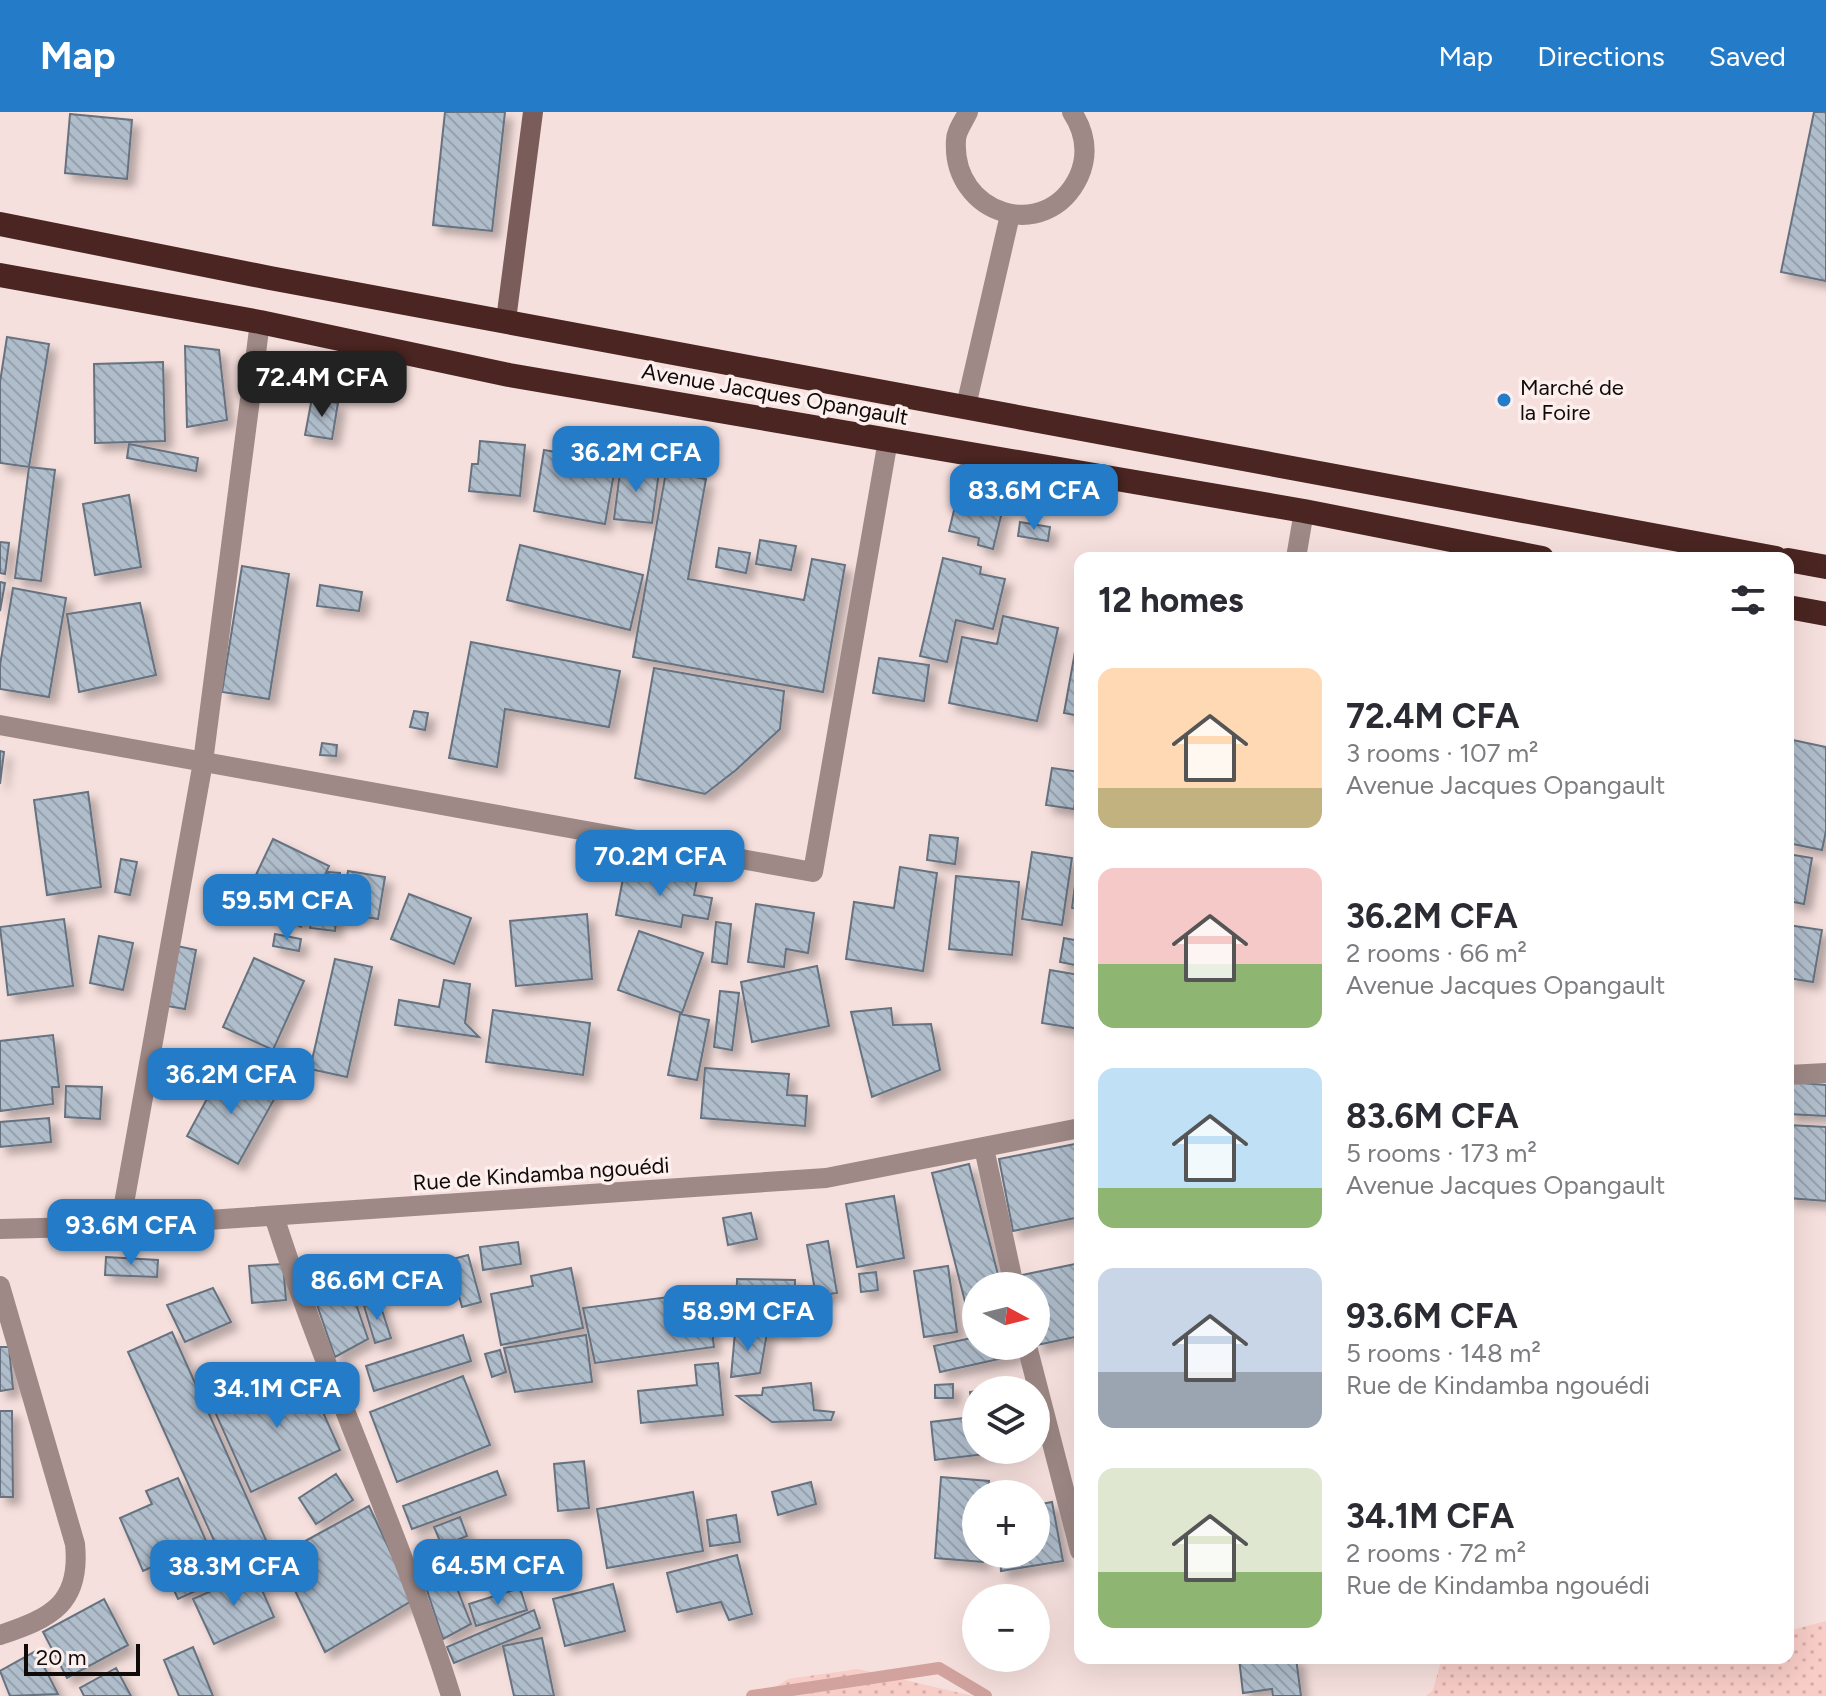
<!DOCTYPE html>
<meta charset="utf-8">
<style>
body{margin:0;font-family:Figtree,sans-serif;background:#f2f2f3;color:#2b2b33;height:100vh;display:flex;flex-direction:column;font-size:30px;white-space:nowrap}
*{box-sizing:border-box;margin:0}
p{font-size:26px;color:#7c7c81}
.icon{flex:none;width:44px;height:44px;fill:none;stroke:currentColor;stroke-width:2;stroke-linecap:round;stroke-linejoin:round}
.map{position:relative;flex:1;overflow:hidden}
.sheet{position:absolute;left:1074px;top:440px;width:720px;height:1112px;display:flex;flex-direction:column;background:#fff;border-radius:16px;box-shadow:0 8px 32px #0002}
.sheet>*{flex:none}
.needle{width:52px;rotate:97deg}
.buttons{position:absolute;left:962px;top:1160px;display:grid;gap:16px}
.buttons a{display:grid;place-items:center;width:88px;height:88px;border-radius:50%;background:#fff;box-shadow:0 8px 32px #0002;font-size:40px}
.scale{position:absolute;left:24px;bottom:20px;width:116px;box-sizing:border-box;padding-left:8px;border:4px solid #100a09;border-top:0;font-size:22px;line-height:28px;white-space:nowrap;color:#100a09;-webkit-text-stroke:6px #fcefed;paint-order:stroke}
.price{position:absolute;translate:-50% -68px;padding:0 18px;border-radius:16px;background:#247bc8;color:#fff;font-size:26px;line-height:52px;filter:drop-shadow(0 2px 4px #0008)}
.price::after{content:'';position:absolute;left:50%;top:48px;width:24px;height:18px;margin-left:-12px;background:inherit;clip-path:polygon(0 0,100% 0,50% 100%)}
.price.selected{background:#222;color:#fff}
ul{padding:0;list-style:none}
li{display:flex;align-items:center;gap:24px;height:200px;padding:0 24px}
li span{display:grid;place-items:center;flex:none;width:224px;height:160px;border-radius:16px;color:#555}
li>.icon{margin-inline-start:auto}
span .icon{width:96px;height:96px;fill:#fffc;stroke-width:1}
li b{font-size:34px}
h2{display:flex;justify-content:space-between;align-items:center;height:96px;padding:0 24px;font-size:34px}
header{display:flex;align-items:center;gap:48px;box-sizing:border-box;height:112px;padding:0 40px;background:#247bc8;color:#fff}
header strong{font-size:38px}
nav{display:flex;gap:44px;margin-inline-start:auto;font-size:28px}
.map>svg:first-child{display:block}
.grass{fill:url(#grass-dots)}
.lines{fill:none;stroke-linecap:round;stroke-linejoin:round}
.stream{stroke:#d2a39e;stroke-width:12}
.building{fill:url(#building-back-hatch);stroke:#66727f;stroke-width:2;filter:url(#shadow)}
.lane{stroke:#9e8986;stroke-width:20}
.street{stroke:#9e8986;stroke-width:20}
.secondary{stroke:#7a5d5a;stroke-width:20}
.highway{stroke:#4a2521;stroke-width:24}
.poi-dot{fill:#247bc8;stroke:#fcefed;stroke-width:3}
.labels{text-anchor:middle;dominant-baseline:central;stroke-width:7;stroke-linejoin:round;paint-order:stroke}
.poi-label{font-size:22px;fill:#100a09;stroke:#fcefed;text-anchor:start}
.street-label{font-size:22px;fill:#100a09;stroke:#fcefed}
</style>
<header>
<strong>Map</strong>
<nav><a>Map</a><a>Directions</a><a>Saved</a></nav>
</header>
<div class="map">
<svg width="1826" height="1584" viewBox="0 0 1826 1584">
<defs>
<pattern id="grass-dots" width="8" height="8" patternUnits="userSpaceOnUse" patternTransform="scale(2)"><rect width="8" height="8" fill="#f8ccc7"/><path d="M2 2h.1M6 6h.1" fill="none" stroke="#d4aeaa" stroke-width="1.8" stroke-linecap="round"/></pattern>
<pattern id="building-back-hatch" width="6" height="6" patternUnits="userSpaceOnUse" patternTransform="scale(2)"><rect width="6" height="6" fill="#b0bdcb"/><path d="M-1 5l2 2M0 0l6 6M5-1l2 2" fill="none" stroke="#96a1ad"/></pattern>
<filter id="shadow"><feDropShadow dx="7" dy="7" stdDeviation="4" flood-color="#0004"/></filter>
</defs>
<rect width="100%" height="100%" fill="#f6e0dd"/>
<path class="grass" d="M 1826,1509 L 1826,1584 L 1426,1584 L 1433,1578 L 1442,1546 L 1788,1546 L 1788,1519 Z
M 858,1557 L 973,1584 L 761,1584 L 788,1567 Z"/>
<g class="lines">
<path class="stream" d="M 752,1584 L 939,1556 L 986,1584"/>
</g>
<path class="building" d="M 445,0 L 505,0 L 492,119 L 433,113 Z
M 1814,0 L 1826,0 L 1826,169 L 1781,160 Z
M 70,2 L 132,8 L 127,67 L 65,61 Z
M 7,225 L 49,232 L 29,355 L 0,351 L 0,270 Z
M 185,234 L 219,238 L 227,308 L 187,315 Z
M 163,250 L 165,329 L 95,331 L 94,252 Z
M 312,286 L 338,291 L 332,327 L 305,323 Z
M 480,329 L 525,333 L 520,384 L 469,379 L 472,352 L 478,352 Z
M 129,332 L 198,346 L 196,359 L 127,346 Z
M 544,338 L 616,350 L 605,412 L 534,399 Z
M 621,352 L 659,360 L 652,411 L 614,407 Z
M 29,355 L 55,358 L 41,469 L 15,466 Z
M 666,360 L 706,367 L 688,467 L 804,488 L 812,447 L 845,453 L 823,580 L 633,545 Z
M 129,383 L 141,455 L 95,463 L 83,392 Z
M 956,390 L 1002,400 L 993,437 L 978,433 L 979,426 L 949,419 Z
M 1020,410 L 1050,415 L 1048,429 L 1018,424 Z
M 760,428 L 796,434 L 791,458 L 756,452 Z
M 0,430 L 9,431 L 5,462 L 0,461 Z
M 520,433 L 643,463 L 630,518 L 507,488 Z
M 719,436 L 750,441 L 746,461 L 716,455 Z
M 943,446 L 981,455 L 980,462 L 1005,467 L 993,517 L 956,508 L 947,550 L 920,544 Z
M 242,454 L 289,462 L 269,587 L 222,580 Z
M 0,470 L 5,471 L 0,499 Z
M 320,473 L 362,480 L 359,499 L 317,494 Z
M 13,476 L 66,486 L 49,585 L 0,577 L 0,553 Z
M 140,491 L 156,563 L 79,580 L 67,502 Z
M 1003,504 L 1058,516 L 1037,609 L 949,591 L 962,525 L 997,532 Z
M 1080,512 L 1080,604 L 1064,601 Z
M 471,530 L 620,559 L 609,615 L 505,597 L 497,655 L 449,646 Z
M 879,546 L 929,553 L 924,589 L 873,581 Z
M 654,556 L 784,579 L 780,617 L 736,658 L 705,682 L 635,666 Z
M 414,599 L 428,601 L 425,618 L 410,615 Z
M 1788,627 L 1826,635 L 1826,719 L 1822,738 L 1788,731 Z
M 322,631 L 337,633 L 336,644 L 320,643 Z
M 0,639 L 4,640 L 0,672 Z
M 1052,656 L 1080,660 L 1074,697 L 1046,693 Z
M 88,680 L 101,775 L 47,783 L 34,688 Z
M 930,723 L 958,726 L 955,752 L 927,748 Z
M 273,727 L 329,754 L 301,815 L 244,788 Z
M 1080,732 L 1080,797 L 1072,796 Z
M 1032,740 L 1072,746 L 1062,813 L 1022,807 Z
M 1788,742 L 1812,746 L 1804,792 L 1788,789 Z
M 121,747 L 137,750 L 130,783 L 115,780 Z
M 900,755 L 937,761 L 923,859 L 846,847 L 854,790 L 894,796 Z
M 625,756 L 697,768 L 694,783 L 712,786 L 708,807 L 683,803 L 681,815 L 616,803 Z
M 348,759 L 385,765 L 378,807 L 341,801 Z
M 328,760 L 340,761 L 338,788 L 325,787 Z
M 956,764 L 1019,770 L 1012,843 L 949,837 Z
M 409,782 L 471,806 L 454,852 L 391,827 Z
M 756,792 L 814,801 L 808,841 L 786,837 L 784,855 L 748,850 Z
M 312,799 L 337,802 L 335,819 L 310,816 Z
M 587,802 L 592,867 L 516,874 L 510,809 Z
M 64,807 L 73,874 L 8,883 L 0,815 Z
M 716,810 L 731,812 L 727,852 L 712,850 Z
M 1788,813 L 1822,818 L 1813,870 L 1788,866 Z
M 639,819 L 703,841 L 682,901 L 618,878 Z
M 275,822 L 301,827 L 299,839 L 273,834 Z
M 99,824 L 133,831 L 123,878 L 90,871 Z
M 1064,826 L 1080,829 L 1080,854 L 1060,850 Z
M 177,834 L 196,838 L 185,897 L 167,894 Z
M 254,846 L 304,869 L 273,938 L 223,915 Z
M 335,847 L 372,855 L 347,965 L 310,957 Z
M 817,854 L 829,914 L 752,930 L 741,870 Z
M 1050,858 L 1080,863 L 1080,917 L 1042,911 Z
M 444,868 L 470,872 L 465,911 L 479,925 L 395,913 L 399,888 L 439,895 Z
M 720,879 L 739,881 L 732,938 L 714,935 Z
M 891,896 L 893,913 L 931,912 L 940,958 L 872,985 L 851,900 Z
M 493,898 L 590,911 L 583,963 L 486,950 Z
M 680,902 L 709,908 L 697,968 L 668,963 Z
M 53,923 L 59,975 L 52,975 L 53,992 L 0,999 L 0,929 Z
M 268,941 L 304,944 L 303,960 L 266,957 Z
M 224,955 L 276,984 L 238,1052 L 187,1024 Z
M 705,956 L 789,962 L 787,983 L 807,984 L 805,1014 L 701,1006 Z
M 1788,970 L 1826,973 L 1826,1004 L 1788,1002 Z
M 66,974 L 102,975 L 100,1007 L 65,1005 Z
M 49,1006 L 51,1030 L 0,1035 L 0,1010 Z
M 1788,1013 L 1826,1015 L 1826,1089 L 1788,1086 Z
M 1080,1031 L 1080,1105 L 1013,1119 L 999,1047 Z
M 969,1052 L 1001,1174 L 976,1174 L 976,1212 L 971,1213 L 932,1061 Z
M 894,1084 L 904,1146 L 857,1155 L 846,1092 Z
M 751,1101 L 757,1127 L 728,1133 L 723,1106 Z
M 828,1129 L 837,1181 L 816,1184 L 807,1133 Z
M 518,1130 L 521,1152 L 483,1158 L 480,1135 Z
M 468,1143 L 481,1190 L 462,1195 L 449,1148 Z
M 106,1145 L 158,1148 L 157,1165 L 105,1163 Z
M 362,1149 L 370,1181 L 354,1186 L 368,1227 L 335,1245 L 307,1164 Z
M 1080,1151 L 1080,1224 L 1037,1233 L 1036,1174 L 1025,1174 L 1022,1163 Z
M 283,1152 L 286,1188 L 252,1191 L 249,1154 Z
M 948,1154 L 957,1220 L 924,1225 L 914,1159 Z
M 571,1156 L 583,1216 L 501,1233 L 491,1182 L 533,1174 L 531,1164 Z
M 876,1160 L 878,1178 L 861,1180 L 859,1162 Z
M 737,1167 L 795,1168 L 794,1220 L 736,1219 Z
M 213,1176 L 231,1210 L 185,1230 L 167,1193 Z
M 707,1180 L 714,1235 L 595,1251 L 583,1196 Z
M 379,1189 L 391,1226 L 375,1231 L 364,1194 Z
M 172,1220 L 270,1437 L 227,1457 L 128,1240 Z
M 735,1220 L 767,1221 L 760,1261 L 731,1265 Z
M 463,1223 L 471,1249 L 374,1279 L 366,1254 Z
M 586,1223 L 592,1270 L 515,1280 L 504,1236 Z
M 976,1225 L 976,1234 L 1015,1234 L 1017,1243 L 940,1260 L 934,1234 Z
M 0,1235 L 9,1235 L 13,1277 L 0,1279 Z
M 500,1238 L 506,1260 L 492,1265 L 485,1242 Z
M 718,1251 L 723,1303 L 641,1311 L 638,1279 L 697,1273 L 695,1253 Z
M 302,1254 L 340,1338 L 251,1380 L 215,1300 Z
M 463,1264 L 490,1333 L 397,1370 L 370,1300 Z
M 811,1271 L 814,1298 L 834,1300 L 831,1308 L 772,1310 L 737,1284 L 762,1283 L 763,1276 Z
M 953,1272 L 953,1286 L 935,1286 L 935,1273 Z
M 976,1279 L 976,1338 L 1019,1338 L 935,1348 L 931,1310 L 973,1305 L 970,1280 Z
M 0,1299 L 12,1299 L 13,1385 L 0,1385 Z
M 584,1349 L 589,1396 L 558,1399 L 554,1352 Z
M 497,1359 L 506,1383 L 412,1417 L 403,1394 Z
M 336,1362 L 353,1388 L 316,1412 L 299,1386 Z
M 941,1365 L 989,1369 L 988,1382 L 976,1382 L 976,1442 L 983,1442 L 983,1450 L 935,1446 Z
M 178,1366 L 207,1431 L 143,1459 L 120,1406 L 152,1392 L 146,1379 Z
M 811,1370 L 816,1392 L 778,1403 L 772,1380 Z
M 693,1380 L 703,1439 L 607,1456 L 597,1397 Z
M 1052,1390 L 1063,1449 L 1001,1459 L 1000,1442 L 1036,1442 L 1036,1393 Z
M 369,1394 L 413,1488 L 325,1540 L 278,1444 Z
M 736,1403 L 740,1430 L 710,1434 L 707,1408 Z
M 460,1405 L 467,1424 L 442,1434 L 434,1415 Z
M 443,1441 L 471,1512 L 443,1527 L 418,1451 Z
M 737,1443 L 752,1502 L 729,1508 L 721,1490 L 677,1500 L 667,1461 Z
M 215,1457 L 220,1468 L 178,1487 L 173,1476 Z
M 254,1460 L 274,1505 L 214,1532 L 193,1487 Z
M 613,1472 L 625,1519 L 565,1534 L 553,1487 Z
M 520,1476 L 527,1498 L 476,1514 L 469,1492 Z
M 104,1487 L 128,1533 L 67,1566 L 43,1520 Z
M 534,1498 L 540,1516 L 454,1551 L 447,1535 Z
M 542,1526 L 554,1584 L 514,1584 L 503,1534 Z
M 193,1535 L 213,1584 L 179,1584 L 164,1548 Z
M 36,1539 L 58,1582 L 10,1584 L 0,1559 Z
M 1239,1546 L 1296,1546 L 1301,1584 L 1273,1584 L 1272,1577 L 1243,1581 Z
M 116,1556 L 131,1584 L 84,1584 L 80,1576 Z"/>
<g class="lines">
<path class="lane" d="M 968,0 C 964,9 956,19 956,28 C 951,103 1047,133 1079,64 C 1089,41 1085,20 1072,0
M 966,294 L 1010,103"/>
<path class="street" d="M 1296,446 L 1304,399
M 0,613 L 813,760 L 888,328
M 1788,963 L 1826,961
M 984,1036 L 1014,1174
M 274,1104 C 326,1267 400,1421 451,1584
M 120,1114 L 203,650 L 260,210
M 0,1117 L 120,1114 L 826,1066 L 1080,1016
M 0,1174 L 75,1432 C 81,1491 52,1506 0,1523
M 1027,1234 L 1080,1439"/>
<path class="secondary" d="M 506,208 L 533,0"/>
<path class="highway" d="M 0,112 L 270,166 L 1776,446
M 0,163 L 260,210 L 509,263 L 1304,399 L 1542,446
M 1788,448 L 1826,455
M 1788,495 L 1826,502"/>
</g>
<circle class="poi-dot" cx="1504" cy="288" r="8"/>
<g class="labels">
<g class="poi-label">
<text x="1520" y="275">Marché de<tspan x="1520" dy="25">la Foire</tspan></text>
</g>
<g class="street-label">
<text transform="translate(775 282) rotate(10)">Avenue Jacques Opangault</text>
<text transform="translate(541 1062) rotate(-4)">Rue de Kindamba ngouédi</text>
</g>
</g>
</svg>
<div class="buttons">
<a><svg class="needle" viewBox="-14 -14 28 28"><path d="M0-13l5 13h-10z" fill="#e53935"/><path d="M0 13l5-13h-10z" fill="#7c7c81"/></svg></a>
<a><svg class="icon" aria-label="layers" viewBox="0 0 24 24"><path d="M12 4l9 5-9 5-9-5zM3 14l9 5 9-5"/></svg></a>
<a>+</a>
<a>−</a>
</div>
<div class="scale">20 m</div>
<b class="price selected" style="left:322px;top:307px">72.4M CFA</b>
<b class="price" style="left:636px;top:382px">36.2M CFA</b>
<b class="price" style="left:1034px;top:420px">83.6M CFA</b>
<b class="price" style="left:660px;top:786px">70.2M CFA</b>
<b class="price" style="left:287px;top:830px">59.5M CFA</b>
<b class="price" style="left:231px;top:1004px">36.2M CFA</b>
<b class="price" style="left:131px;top:1155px">93.6M CFA</b>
<b class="price" style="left:377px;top:1210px">86.6M CFA</b>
<b class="price" style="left:748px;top:1241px">58.9M CFA</b>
<b class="price" style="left:277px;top:1318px">34.1M CFA</b>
<b class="price" style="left:498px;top:1495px">64.5M CFA</b>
<b class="price" style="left:234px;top:1496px">38.3M CFA</b>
<section class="sheet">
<h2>12 homes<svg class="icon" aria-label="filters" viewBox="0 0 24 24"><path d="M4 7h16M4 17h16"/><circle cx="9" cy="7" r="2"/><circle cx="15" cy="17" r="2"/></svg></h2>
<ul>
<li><span style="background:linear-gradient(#ffd9b3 75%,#c2b280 0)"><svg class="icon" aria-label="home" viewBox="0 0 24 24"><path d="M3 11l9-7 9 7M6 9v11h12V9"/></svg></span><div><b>72.4M CFA</b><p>3 rooms · 107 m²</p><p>Avenue Jacques Opangault</p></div></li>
<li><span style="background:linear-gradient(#f6c9c9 60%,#8fb573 0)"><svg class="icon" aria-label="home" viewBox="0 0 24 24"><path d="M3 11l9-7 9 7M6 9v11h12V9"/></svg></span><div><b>36.2M CFA</b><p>2 rooms · 66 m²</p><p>Avenue Jacques Opangault</p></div></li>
<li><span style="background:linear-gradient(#bfe0f5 75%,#8fb573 0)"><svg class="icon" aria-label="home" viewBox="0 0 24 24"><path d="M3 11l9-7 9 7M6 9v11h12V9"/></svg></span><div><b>83.6M CFA</b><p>5 rooms · 173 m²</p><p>Avenue Jacques Opangault</p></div></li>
<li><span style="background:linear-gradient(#c9d6e8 65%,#9aa5b1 0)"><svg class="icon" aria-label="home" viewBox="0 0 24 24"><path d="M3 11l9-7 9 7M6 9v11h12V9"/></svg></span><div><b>93.6M CFA</b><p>5 rooms · 148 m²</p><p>Rue de Kindamba ngouédi</p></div></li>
<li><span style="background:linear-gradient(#dfe7d0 65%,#8fb573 0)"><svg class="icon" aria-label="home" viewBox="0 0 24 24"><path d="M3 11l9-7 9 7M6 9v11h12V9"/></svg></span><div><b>34.1M CFA</b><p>2 rooms · 72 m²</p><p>Rue de Kindamba ngouédi</p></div></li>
</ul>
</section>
</div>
